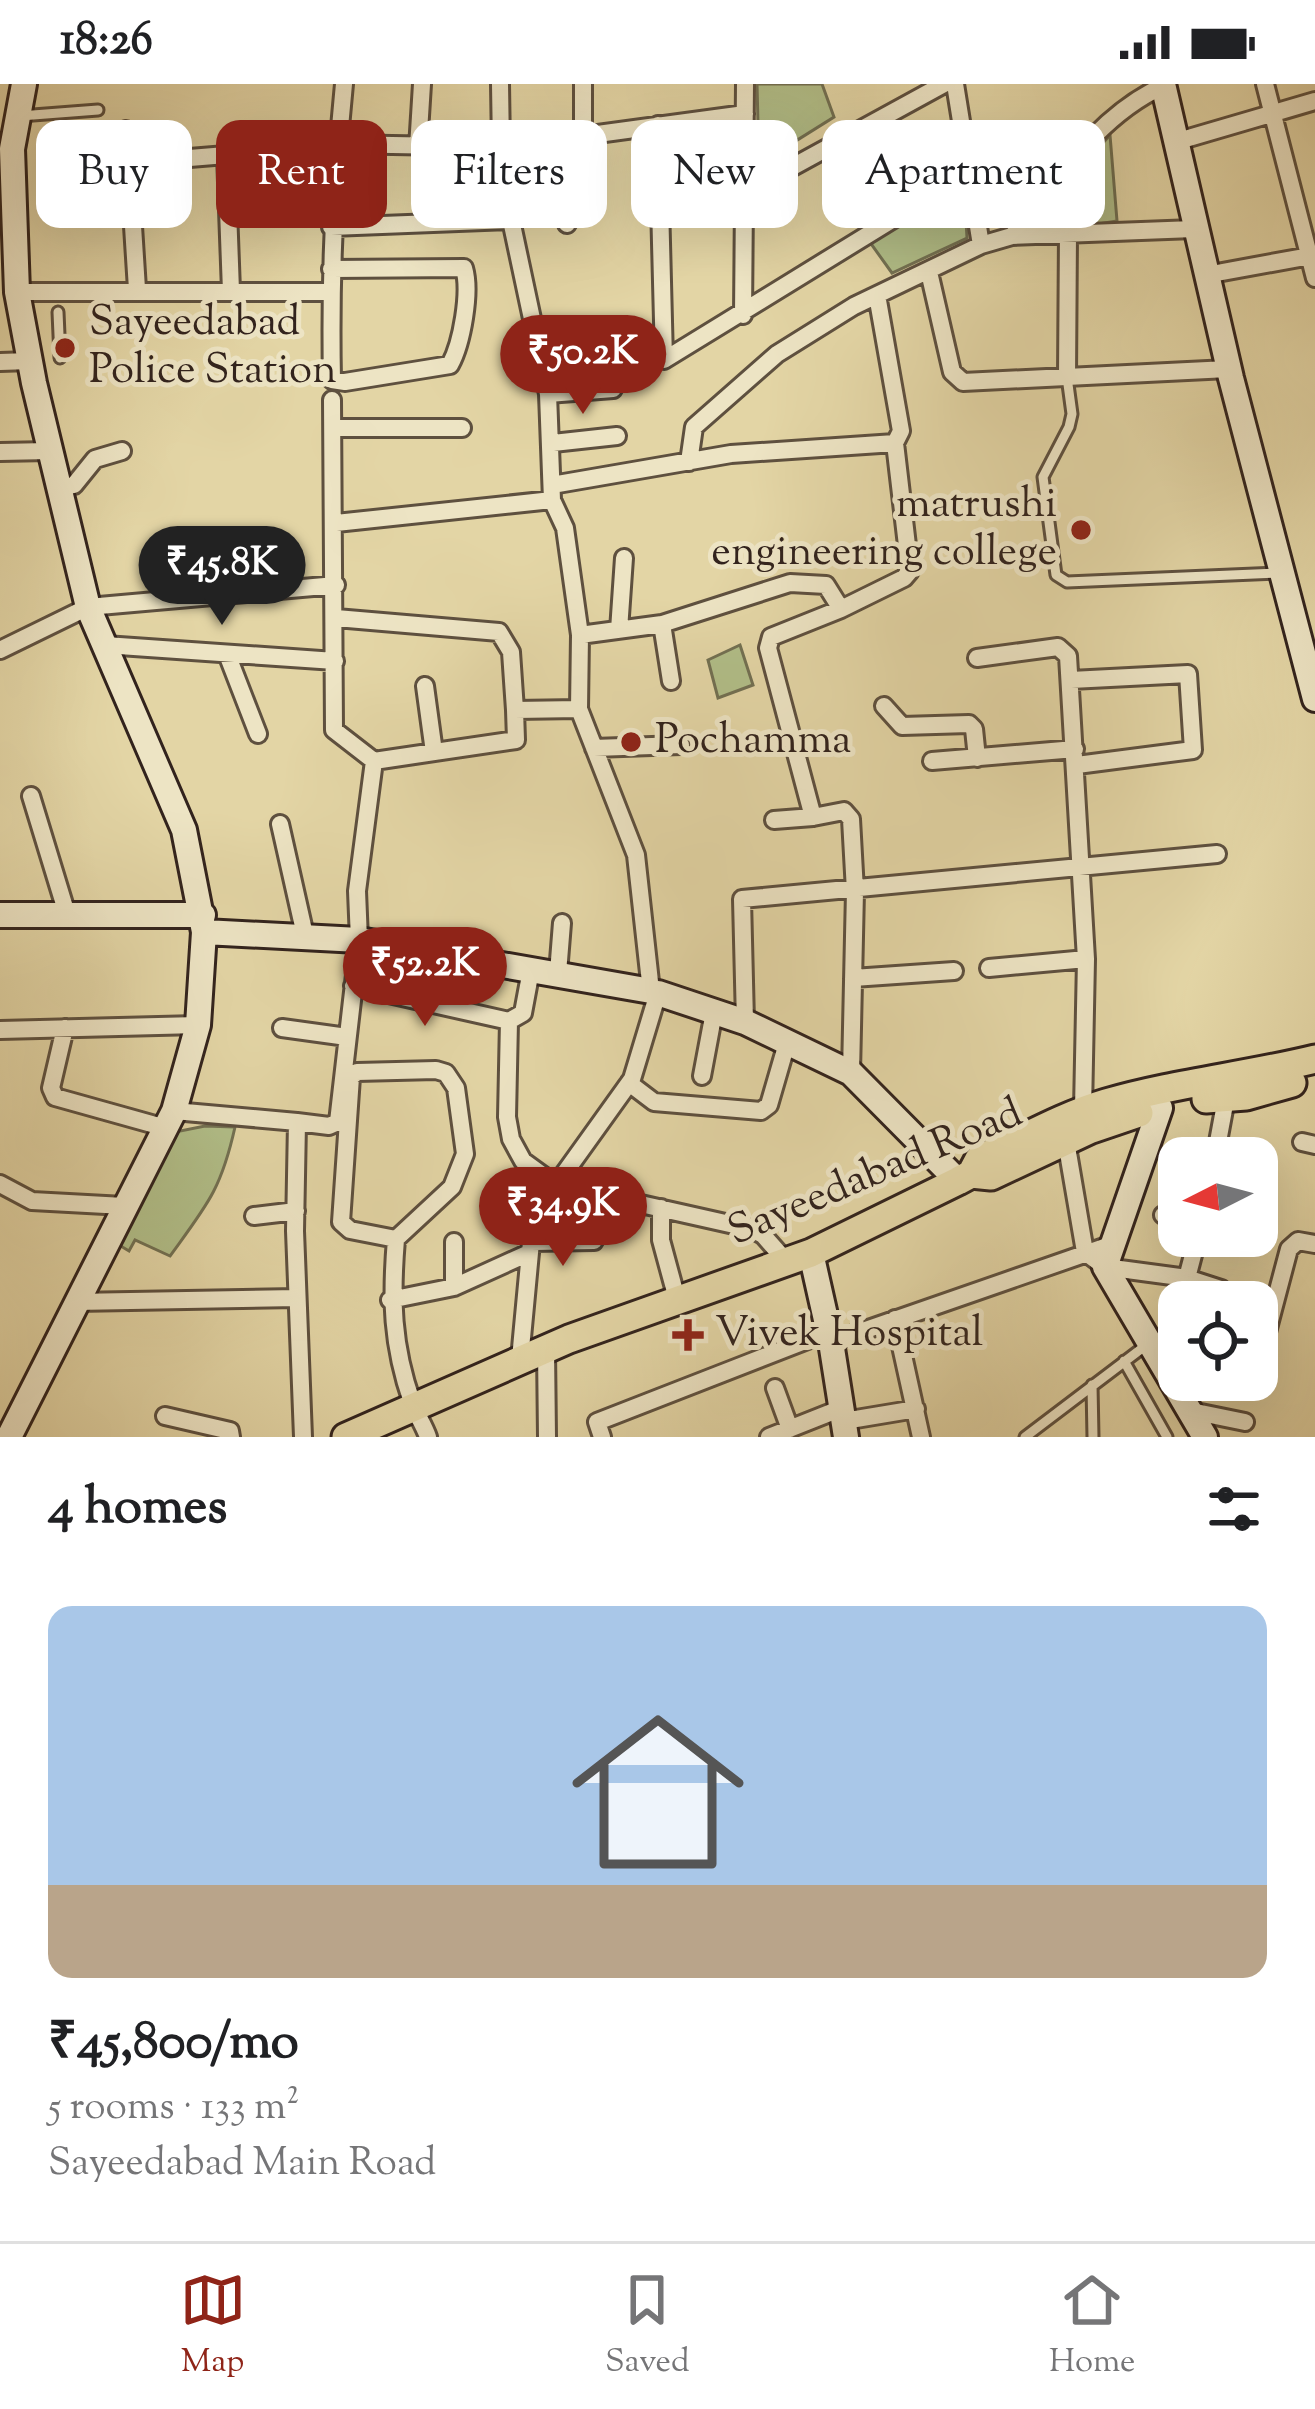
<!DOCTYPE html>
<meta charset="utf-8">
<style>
body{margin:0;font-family:"Sorts Mill Goudy",serif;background:#f2f2f2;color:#202124;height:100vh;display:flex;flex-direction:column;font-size:45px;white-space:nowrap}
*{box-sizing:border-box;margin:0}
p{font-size:39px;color:#757577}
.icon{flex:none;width:66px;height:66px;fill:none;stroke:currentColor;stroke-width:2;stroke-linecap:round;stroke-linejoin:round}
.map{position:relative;height:1353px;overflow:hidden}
.drawer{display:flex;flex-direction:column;background:#fff;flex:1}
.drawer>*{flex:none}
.guide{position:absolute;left:36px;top:36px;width:1245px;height:108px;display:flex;gap:24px}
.needle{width:78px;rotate:264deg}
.controls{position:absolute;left:1158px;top:1053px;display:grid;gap:24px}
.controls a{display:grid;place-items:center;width:120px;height:120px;border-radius:24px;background:#fff;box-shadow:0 12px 48px #0002;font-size:60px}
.price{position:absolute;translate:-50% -102px;padding:0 27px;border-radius:42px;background:#8f2418;color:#fff;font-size:39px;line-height:78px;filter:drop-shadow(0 3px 6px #0008)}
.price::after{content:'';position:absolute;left:50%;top:72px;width:36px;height:27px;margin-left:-18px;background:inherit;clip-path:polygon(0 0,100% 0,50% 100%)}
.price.active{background:#222;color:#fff}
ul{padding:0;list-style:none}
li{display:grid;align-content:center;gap:24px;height:636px;padding:0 48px}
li+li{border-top:3px solid #e0e0e0}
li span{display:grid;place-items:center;height:372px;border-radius:24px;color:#555}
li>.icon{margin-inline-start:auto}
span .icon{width:216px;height:216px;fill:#fffc;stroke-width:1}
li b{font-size:51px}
h2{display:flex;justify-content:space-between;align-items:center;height:144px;padding:0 48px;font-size:51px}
.pill{padding:0 42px;border-radius:24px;background:#fff;box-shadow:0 12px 48px #0002;font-size:42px;line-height:108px}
.pill.active{background:#8f2418;color:#fff}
.status{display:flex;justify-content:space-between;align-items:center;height:84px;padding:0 60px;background:#fff;direction:ltr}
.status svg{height:33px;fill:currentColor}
.dock{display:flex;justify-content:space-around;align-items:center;height:168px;border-top:3px solid #e0e0e0;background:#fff;font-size:33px;color:#757577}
.dock a{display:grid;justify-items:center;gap:6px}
.dock .active{color:#8f2418}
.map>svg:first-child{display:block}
.green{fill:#b1be88;stroke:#727052;stroke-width:3}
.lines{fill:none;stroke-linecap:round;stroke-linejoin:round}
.lane-casing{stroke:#5e503f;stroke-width:15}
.street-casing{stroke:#5e503f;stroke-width:22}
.secondary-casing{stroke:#32231d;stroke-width:30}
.primary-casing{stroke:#32231d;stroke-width:33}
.lane{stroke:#ede4c4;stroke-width:9}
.street{stroke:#ede4c4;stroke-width:16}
.secondary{stroke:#ede4c4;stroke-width:24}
.primary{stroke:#e3d5a5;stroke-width:27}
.poi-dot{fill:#8f2418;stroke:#ede4c4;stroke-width:4.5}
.labels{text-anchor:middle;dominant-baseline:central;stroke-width:10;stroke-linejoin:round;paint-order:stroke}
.poi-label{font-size:42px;fill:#32231d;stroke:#ede4c4;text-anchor:start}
.street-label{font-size:42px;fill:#32231d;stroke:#ede4c4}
</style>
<div class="status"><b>18:26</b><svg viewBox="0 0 49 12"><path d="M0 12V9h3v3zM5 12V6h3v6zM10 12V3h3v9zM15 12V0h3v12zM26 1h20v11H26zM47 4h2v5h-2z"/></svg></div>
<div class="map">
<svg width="1315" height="1353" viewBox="0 0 1315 1353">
<rect width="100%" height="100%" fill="#e3d5a5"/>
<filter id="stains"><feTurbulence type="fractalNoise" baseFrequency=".00167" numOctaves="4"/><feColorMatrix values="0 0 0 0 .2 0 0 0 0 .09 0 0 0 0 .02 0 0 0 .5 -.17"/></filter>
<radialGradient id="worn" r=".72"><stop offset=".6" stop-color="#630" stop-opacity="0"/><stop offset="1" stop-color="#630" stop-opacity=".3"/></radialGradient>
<path class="green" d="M 757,0 L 822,0 L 834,33 L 759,80 Z
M 1110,51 L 1117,137 L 1092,141 L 1079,86 Z
M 964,101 L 967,154 L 892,189 L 869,157 Z
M 740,561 L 753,601 L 718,614 L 708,576 Z
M 205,1042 L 235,1043 C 221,1106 207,1121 170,1172 L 135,1156 L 129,1167 L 119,1161 L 175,1048 Z"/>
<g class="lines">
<defs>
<path id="lane" d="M 20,32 L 98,26
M 58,228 L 60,274
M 1067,293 L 1072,330 L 1069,343 L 1043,393 L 1056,491 L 1067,498 L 1279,489
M 1124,1277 L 1167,1353
M 1092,1301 L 1093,1353
M 1025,1353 L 1149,1259"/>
<path id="street" d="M 500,0 L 501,63 L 511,136 L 548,310 L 552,416 L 565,444 L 580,551 L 579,625 L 636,771 L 651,907 L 658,909 L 632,995 L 556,1101 L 531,1158 L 520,1275
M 955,0 L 981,161
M 1265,0 L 1315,194
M 658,41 L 664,276 L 970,88
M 126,46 L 129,79 L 226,71 L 231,207
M 583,51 L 583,0
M 560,56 L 567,140
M 1175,58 L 1315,17
M 338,60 L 501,63 L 745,30
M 418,64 L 422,0
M 129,79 L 137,205
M 743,110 L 944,0
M 331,143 L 511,136
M 1012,152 C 1057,97 1097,32 1163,2
M 331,185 L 464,184 C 471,208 462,259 450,281 L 345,298 L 332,296 C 330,196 334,99 344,0
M 929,188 L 952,288 L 963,298 L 1228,285
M 1206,191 L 1315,171
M 17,208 L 330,208
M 743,231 L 745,0
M 0,278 L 30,277
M 1067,293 L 1068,149
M 548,310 L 613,305
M 333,344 L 462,344
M 553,359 L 617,352
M 0,368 L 49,367
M 689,378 L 694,343 L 777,270 L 854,222 L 981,161 L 1012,152 L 1194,145
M 552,401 L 731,370 L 895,359 L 901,347 L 877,211
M 59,404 L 74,401 L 95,375 L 122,367
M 336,439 L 552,416
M 841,525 L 904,494 L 910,487 L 895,359
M 336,534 L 499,548 L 511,568 L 515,626
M 662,540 L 671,597
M 619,546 L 624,474
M 580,551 L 662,540 L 790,499 L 826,501 L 841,525 L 771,553 L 768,564 L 813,733 L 774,736
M 105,561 L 335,577
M 0,566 L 88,523 L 336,501
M 227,570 L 258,650
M 977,574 L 1058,563 L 1068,572 L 1086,875 L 1083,1026
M 1071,596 L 1188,590 L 1193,666 L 1077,681
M 425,602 L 434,668
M 884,622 L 902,642 L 969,640 L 974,645 L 977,674
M 594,664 L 681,661
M 374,677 L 516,656 L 515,626 L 579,625
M 932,677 L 1075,665
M 31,712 L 67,830
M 813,733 L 844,727 L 851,735 L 855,807 L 851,989
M 280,740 L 305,851
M 989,884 L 1086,875
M 531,886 L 523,929 L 509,937 L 507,1033 L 511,1055 L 523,1077 L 556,1101 L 752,1145 L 763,1151 L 786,1177
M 558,889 L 562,839
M 853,894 L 954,887
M 353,902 L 509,937
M 745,938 L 742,815 L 1217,770
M 65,944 L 51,1004 L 55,1013 L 166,1044
M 282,944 L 347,953
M 0,946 L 198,941
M 702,992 L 714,928
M 629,999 L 654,1018 L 761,1027 L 769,1021 L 787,959
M 174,1027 L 297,1038
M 1066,1057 L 1085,1168 L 1105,1183 L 1187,1194 L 1221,1205
M 1302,1058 L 1315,1061
M 1215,1074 L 1228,1004
M 0,1100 L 32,1117 L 124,1122
M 661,1124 L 661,1156 L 677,1215
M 1163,1131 L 1179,1136
M 254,1132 L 296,1127
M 396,1155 L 350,1146 L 341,1138 L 351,993 L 357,988 L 436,986 L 446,989 L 456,1004 L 465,1070 L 452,1103 L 396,1155 C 391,1215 392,1261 412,1318 C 416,1330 424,1341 428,1353
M 531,1158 L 594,1157
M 1187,1194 L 1198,1152
M 454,1203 L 454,1158
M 390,1216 L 454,1203 L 529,1169
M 75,1218 L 297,1214
M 895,1235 L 921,1353
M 831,1258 L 1113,1160
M 546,1265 L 547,1353
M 1257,1286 L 1289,1165 L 1298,1157 L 1315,1160
M 775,1304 L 790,1345
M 1191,1327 L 1245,1338
M 165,1332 L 230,1347 L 231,1353
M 844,1337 L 916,1325
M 303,1353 L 295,1147 L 297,1038 L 329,1042 L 338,1038 L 359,856 L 357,807 L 374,677 L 334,646 L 332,316
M 602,1353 L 597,1338 L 828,1248
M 769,1353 L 842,1324"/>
<path id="secondary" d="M 1163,0 L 1231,294 L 1315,615
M 0,831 L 203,831
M 204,848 L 359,856 L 651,907
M 658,909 L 745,938 L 851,989 L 958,1097
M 1160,1024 L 1105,1183 L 1205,1353
M 811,1169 L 831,1258 L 846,1353
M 9,1353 L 174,1027 L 198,941 L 204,848 L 184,746 L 88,523 L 34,299 L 17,208 L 12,65 L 24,0"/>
<path id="primary" d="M 1206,1015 L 1246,1012 L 1292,999
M 971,1090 L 991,1092 L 1089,1046 L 1139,1029
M 346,1353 L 569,1255 L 811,1169 L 958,1097 L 971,1090 L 979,1075 C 1021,1056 1062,1032 1106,1019 C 1175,999 1246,992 1315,975"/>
</defs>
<use href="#lane" class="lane-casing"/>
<use href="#street" class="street-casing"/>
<use href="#secondary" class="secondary-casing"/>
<use href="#primary" class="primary-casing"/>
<use href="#lane" class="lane"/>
<use href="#street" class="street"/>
<use href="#secondary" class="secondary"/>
<use href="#primary" class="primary"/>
</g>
<g class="poi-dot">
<circle cx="65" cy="264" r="12"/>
<circle cx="1081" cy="446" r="12"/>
<circle cx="631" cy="658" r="12"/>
<path d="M682 1233h12v12h12v12h-12v12h-12v-12h-12v-12h12z"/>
</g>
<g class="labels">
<g class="poi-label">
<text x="89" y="240">Sayeedabad<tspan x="89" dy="48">Police Station</tspan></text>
<text x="1057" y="422" text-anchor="end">matrushi<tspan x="1057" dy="48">engineering college</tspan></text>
<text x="655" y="658">Pochamma</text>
<text x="715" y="1251">Vivek Hospital</text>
</g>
<g class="street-label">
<text transform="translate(876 1090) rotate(-23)">Sayeedabad Road</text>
</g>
</g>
<rect width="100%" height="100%" filter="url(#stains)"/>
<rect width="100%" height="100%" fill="url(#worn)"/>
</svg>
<div class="controls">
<a><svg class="needle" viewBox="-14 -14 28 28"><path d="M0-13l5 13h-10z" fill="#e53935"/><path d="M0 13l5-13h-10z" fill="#757577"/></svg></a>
<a><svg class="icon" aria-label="locate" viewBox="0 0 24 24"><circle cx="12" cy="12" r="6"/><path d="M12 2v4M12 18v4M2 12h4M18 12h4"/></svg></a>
</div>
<b class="price" style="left:583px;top:333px">₹50.2K</b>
<b class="price active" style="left:222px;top:544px">₹45.8K</b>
<b class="price" style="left:425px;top:945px">₹52.2K</b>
<b class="price" style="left:563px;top:1185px">₹34.9K</b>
<div class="guide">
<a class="pill">Buy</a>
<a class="pill active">Rent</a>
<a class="pill">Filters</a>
<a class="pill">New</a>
<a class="pill">Apartment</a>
</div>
</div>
<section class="drawer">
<h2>4 homes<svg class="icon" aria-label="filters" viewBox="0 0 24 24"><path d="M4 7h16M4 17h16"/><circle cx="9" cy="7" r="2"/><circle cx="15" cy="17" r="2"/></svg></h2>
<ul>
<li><span style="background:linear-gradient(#a9c7e8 75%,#b9a48a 0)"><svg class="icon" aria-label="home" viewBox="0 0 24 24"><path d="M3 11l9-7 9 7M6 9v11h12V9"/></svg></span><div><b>₹45,800/mo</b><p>5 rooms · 133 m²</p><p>Sayeedabad Main Road</p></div></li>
</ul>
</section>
<nav class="dock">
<a class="active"><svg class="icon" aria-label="map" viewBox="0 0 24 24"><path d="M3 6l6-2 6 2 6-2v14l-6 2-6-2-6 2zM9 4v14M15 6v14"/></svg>Map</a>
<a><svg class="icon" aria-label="saved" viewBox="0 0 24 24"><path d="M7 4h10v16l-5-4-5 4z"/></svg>Saved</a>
<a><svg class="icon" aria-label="home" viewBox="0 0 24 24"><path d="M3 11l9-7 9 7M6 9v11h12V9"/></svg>Home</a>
</nav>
